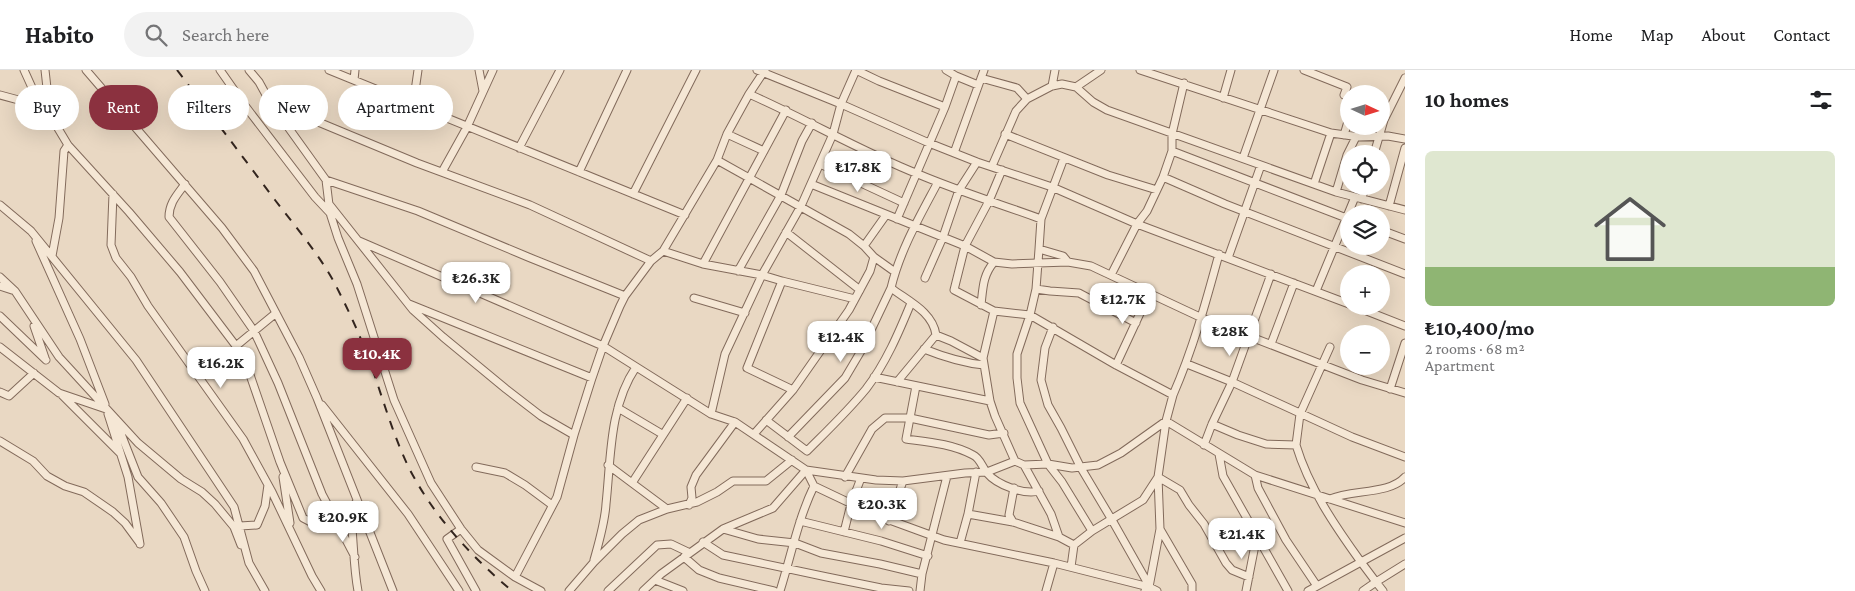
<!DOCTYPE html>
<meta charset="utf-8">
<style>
body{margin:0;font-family:"Crimson Pro",serif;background:#f2f2f2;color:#202124;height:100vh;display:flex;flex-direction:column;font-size:19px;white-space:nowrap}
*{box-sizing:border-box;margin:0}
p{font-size:16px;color:#757577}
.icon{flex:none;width:28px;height:28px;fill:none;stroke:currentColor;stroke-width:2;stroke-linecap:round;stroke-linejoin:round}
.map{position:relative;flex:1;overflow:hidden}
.side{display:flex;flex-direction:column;background:#fff;width:450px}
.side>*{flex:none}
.hud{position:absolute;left:15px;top:15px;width:475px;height:45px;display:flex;gap:10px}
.needle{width:32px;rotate:94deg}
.tools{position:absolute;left:1340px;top:15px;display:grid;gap:10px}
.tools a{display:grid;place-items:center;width:50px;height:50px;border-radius:50%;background:#fff;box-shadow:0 5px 20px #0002;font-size:25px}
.price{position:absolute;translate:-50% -42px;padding:0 11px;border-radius:10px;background:#fff;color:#222;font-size:16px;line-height:32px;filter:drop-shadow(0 1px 2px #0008)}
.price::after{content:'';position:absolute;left:50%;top:30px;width:15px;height:11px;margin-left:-8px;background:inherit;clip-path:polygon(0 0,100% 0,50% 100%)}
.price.on{background:#8b313f;color:#fff}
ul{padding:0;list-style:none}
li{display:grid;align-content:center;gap:10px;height:265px;padding:0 20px}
li span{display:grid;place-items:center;height:155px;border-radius:8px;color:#555}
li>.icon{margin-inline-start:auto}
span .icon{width:90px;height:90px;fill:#fffc;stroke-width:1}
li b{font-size:21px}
h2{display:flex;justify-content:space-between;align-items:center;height:60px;padding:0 20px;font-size:21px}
.tag{padding:0 18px;border-radius:22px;background:#fff;box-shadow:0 5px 20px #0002;font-size:18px;line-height:45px}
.tag.on{background:#8b313f;color:#fff}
header{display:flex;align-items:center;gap:30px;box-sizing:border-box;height:70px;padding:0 25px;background:#fff;border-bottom:1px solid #e0e0e0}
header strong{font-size:24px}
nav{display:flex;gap:28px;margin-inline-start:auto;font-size:18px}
.search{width:350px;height:45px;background:#f2f2f2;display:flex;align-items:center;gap:12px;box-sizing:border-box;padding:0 18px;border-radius:28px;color:#757577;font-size:19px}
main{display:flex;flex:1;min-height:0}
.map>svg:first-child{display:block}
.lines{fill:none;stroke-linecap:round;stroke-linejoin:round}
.minor-casing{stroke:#826a5b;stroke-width:9}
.minor{stroke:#f5e7d5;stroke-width:7}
.rail{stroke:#33251e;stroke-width:2;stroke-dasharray:9 9;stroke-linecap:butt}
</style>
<header>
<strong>Habito</strong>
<div class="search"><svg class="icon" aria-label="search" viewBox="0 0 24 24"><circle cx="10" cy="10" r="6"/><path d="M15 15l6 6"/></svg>Search here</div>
<nav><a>Home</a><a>Map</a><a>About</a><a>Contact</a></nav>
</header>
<main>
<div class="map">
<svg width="1405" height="521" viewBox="0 0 1405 521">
<rect width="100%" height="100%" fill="#e9d8c3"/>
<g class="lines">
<defs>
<path id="minor" d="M 24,0 L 43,42
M 45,0 L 50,45 L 68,75 L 129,142 L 180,202 L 236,276 L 249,302 L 280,392 L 303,448 L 322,458 L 338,458
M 86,0 L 222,158 L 254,201 L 299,287 L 317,328 L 393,521
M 220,0 L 246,37 L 315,127 L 330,143
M 249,0 L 259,12 L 270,32 L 326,110 L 330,143 L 338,168 L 357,214 L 394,330 L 431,413 L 461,459 L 478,480 L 515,507 L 541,521
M 329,0 L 685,145
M 479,0 L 483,21
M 757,0 L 841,34 L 929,73 L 977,92 L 1052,117 L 1137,154 L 1349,234
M 856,0 L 879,11 L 945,37 L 956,6 L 946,0
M 1140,0 L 1331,63 L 1360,67 L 1388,66 L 1405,69
M 1304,0 L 1347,17 L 1344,25 L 1349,27
M 956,6 L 978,15
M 981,8 L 1017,18 L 1027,29
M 354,10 L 355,0
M 1052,16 L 1055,0
M 1076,17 L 1101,0
M 749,24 C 806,49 860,81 918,104 C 958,121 1000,134 1041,149
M 0,25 L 26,32 L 50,45
M 1223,28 L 1231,0
M 270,32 L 417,93 L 530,135 L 651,191
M 413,35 L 418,0
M 727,64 L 764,81
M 1005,64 L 1108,105 L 1157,120
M 1344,65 L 1349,48
M 519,78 L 560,0
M 1172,81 L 1349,149
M 954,83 L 984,0
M 1374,84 L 1384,50 L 1405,8
M 1064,88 L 1041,149 L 1039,179 L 1063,186 L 1068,192 L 1091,196 L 1202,248 L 1362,310 L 1405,323
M 1243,88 L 1274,0
M 717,90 L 849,164 L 864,176 L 874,187 L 870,201 L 849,240 L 793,320 L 754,364
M 820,94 L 904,133
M 992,96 L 1016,41 L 1027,29 L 1052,16 L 1062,14 L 1076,17 L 1093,32 L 1107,40 L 1336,122 L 1405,140
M 442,102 L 467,57 L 493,0
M 579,102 L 627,0
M 1163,107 L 1225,134 L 1405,204
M 326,110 L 418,141 L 528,187 L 625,226
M 938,112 C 920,146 900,180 891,218 C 908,231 933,242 936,265 L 951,271 L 983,288
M 185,114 C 177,125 169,133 169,147 L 220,212 L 254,261 L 278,313 L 322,424 L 355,487
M 811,114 L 965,176 L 989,131 L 1002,100
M 1314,114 L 1331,63
M 1336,122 L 1347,85 L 1356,67
M 113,124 L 111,175 L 116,188 L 131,207 L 148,236 L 243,369 L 272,422 L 312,506 L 321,521
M 633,124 L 696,0
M 1362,129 L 1365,116
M 329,134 L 413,240 L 443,267 L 506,319 L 541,346 L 574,365
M 0,135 L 31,161 L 136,290 L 234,437 L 249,493 L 265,521
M 1389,136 L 1405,78
M 897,149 L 945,37
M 1381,160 L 1405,169
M 786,162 L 860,220
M 36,171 L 80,269 L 105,334
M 359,171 L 603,276 L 711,344 L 735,352 L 806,400 L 876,410 L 903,411 L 965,403 L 987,402 L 1015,391
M 864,176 L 886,145
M 1039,179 L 1036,219 L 1030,245 L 1017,284 L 1017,308 L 1020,333 L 1048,394 L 1062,412 L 1092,461
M 663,181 L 703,194 L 762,205 L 782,211 L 855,229
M 52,186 L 59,148 L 64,81 L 68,75
M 874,187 L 895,202
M 1228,188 L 1261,95
M 1068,192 L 1012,194 L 994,192 L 965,176 L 954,220 L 994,241 L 1030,245 L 1116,295 L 1173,325 C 1193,279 1206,232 1219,184
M 703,194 L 786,40
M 738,201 L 781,125 L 802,71 L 812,53
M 1111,205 L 1137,154 L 1147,141 L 1163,107 L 1172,81 L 1172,64 L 1184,13
M 0,207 L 15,221 L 59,287 L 138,373 L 181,409 L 202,422 L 215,434 L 234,457 L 241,475
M 925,208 L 943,167 L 959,120 L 977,92
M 782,211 L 747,298 L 793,320
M 0,216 L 12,220
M 1036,219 L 1050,221 L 1079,223 L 1136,253
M 1316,221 L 1355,127
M 694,228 L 745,243
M 409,234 L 592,308
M 981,235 C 983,217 983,205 994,192
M 1354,236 L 1405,256
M 994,241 L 983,288 L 990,331 L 995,346 L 1015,391 L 1024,395 L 1051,444 L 1059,467 L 1074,475
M 0,246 L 46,290
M 34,256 L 45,288
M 1053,257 L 1045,278 L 1041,310 L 1048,335 L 1061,358 L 1081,398 L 1112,450 L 1151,519
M 1271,274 L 1294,213
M 236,276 L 276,243
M 0,277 L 59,323 L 106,339
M 924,279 C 944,287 963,293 984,295
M 1187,294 L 1232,312 L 1352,367 L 1405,387
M 1116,295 L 1149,224
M 874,307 L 990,331
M 897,312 L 936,265
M 916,316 L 906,369 C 929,372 953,374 973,385 C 980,388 982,397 987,403 C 997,415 1024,425 1039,421
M 1390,319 L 1405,273
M 0,322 L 9,326 L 34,303
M 62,325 L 120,383
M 322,335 L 408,444 L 459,521
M 618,338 L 662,364
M 108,344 L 128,407 L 140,474
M 711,344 L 725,284 L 762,205 L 801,136 L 833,64 L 841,34 L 856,0
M 766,350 L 807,381 C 827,361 848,341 866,319 C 886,293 899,262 911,233
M 116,351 L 138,407 L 161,433 L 184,467 L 196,501 L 205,521
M 1212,354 L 1238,365 L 1266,374 L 1296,375 L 1300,344 L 1330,277
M 788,367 L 845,308 L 861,281 L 891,218
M 0,371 L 33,391 L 47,406 L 65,416 L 84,422 L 113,442 L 125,453 L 139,472
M 1204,375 L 1212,354 L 1232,312 L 1271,204
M 1296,375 C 1309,418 1335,456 1361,492 L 1308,521
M 1219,384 L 1223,406 L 1288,521
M 608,395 L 632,413
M 1024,395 L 1048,394 L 1072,398 L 1098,395 L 1121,383 L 1166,351 L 1255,405 L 1405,453
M 476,397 L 505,403 L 525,415 L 552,435
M 976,402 L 968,444 L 1013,452 L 1059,467
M 1255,405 L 1258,418 L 1286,470 L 1317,516
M 283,407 L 290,453
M 845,407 L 872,359 L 885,348 L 910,348 L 989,365 L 1004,363
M 1330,429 C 1352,419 1389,425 1405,407
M 357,431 L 350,441 C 354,468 353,495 358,521
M 689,435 L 692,428 L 691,417 L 696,405 L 735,352
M 667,439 L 632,413 L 687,328
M 800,451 L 881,471 L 928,486
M 889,451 L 903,411
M 1013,452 L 1009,445 L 1014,418
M 240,456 L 257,455 L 265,436 L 268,415
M 461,459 L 447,469 L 476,521
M 723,459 L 758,469 L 795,473 L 821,483 L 880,494 L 922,504
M 1160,459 L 1192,514 L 1192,521
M 844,462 L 851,434 L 861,408
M 703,472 L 723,485 L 827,507 L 881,518 L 909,521
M 960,473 L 968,444
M 684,487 L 699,500 L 719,508 L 774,521
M 594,490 C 599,472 605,452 606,434 C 611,388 609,337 636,297
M 1071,497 L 1074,475 L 1092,461 L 1143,430 L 1158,407 L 1166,351 L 1173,325
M 515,507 L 557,427 L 574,365 L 592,308 L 603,276 L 620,236 L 625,226 L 651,191 L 663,181 L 717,90 L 727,64 L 749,24 L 765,0
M 655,510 L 683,521
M 569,521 L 594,492 L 622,464 L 639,450 L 667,439 L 697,432 L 717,422 L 733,411 L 766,411 L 792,390
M 608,521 L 657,475 L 671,474 L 690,483
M 643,521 L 661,504 L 723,459 L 773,438 L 806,400 L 814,416 L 873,444 L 944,470 L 1054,493 L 1149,517 L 1157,521
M 780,521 C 791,486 798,449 814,416
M 920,521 L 922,504 L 947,406
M 1046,521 L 1054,493
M 1145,521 L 1149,517 L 1160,459 L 1158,407 L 1180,420 L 1189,435 L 1204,454 L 1226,493 L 1232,500 L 1249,507
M 1246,521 L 1257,465
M 1363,521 L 1376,512 L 1361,492 L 1405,468
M 1383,521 L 1376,512 L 1405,494"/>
</defs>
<use href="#minor" class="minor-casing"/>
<use href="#minor" class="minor"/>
<path class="rail" d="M 177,0 C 210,43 242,86 275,130 C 295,156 318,183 334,212 C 348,239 361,267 371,295 C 383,329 393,365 409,398 C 434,447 471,486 512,521"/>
</g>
</svg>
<div class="tools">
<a><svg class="needle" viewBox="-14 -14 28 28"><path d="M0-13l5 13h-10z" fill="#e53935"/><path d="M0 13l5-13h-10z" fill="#757577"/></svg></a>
<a><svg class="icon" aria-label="locate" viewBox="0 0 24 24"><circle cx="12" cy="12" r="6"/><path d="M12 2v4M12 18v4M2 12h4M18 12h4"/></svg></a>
<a><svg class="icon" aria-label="layers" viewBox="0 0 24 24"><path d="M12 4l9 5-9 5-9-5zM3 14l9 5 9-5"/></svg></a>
<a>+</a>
<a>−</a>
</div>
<b class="price" style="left:858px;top:123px">₺17.8K</b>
<b class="price" style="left:476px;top:234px">₺26.3K</b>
<b class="price" style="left:1123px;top:255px">₺12.7K</b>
<b class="price" style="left:1230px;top:287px">₺28K</b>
<b class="price" style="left:841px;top:293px">₺12.4K</b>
<b class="price on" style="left:377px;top:310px">₺10.4K</b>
<b class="price" style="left:221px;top:319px">₺16.2K</b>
<b class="price" style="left:882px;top:460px">₺20.3K</b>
<b class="price" style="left:343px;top:473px">₺20.9K</b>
<b class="price" style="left:1242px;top:490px">₺21.4K</b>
<div class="hud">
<a class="tag">Buy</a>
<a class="tag on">Rent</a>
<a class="tag">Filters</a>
<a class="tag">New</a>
<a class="tag">Apartment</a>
</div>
</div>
<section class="side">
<h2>10 homes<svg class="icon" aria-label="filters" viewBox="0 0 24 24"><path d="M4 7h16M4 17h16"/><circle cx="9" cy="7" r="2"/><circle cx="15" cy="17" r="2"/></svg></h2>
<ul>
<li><span style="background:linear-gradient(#dfe7d0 75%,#8fb573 0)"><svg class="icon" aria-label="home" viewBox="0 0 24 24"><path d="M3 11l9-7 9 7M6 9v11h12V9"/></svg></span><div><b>₺10,400/mo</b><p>2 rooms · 68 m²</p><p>Apartment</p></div></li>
</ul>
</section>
</main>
